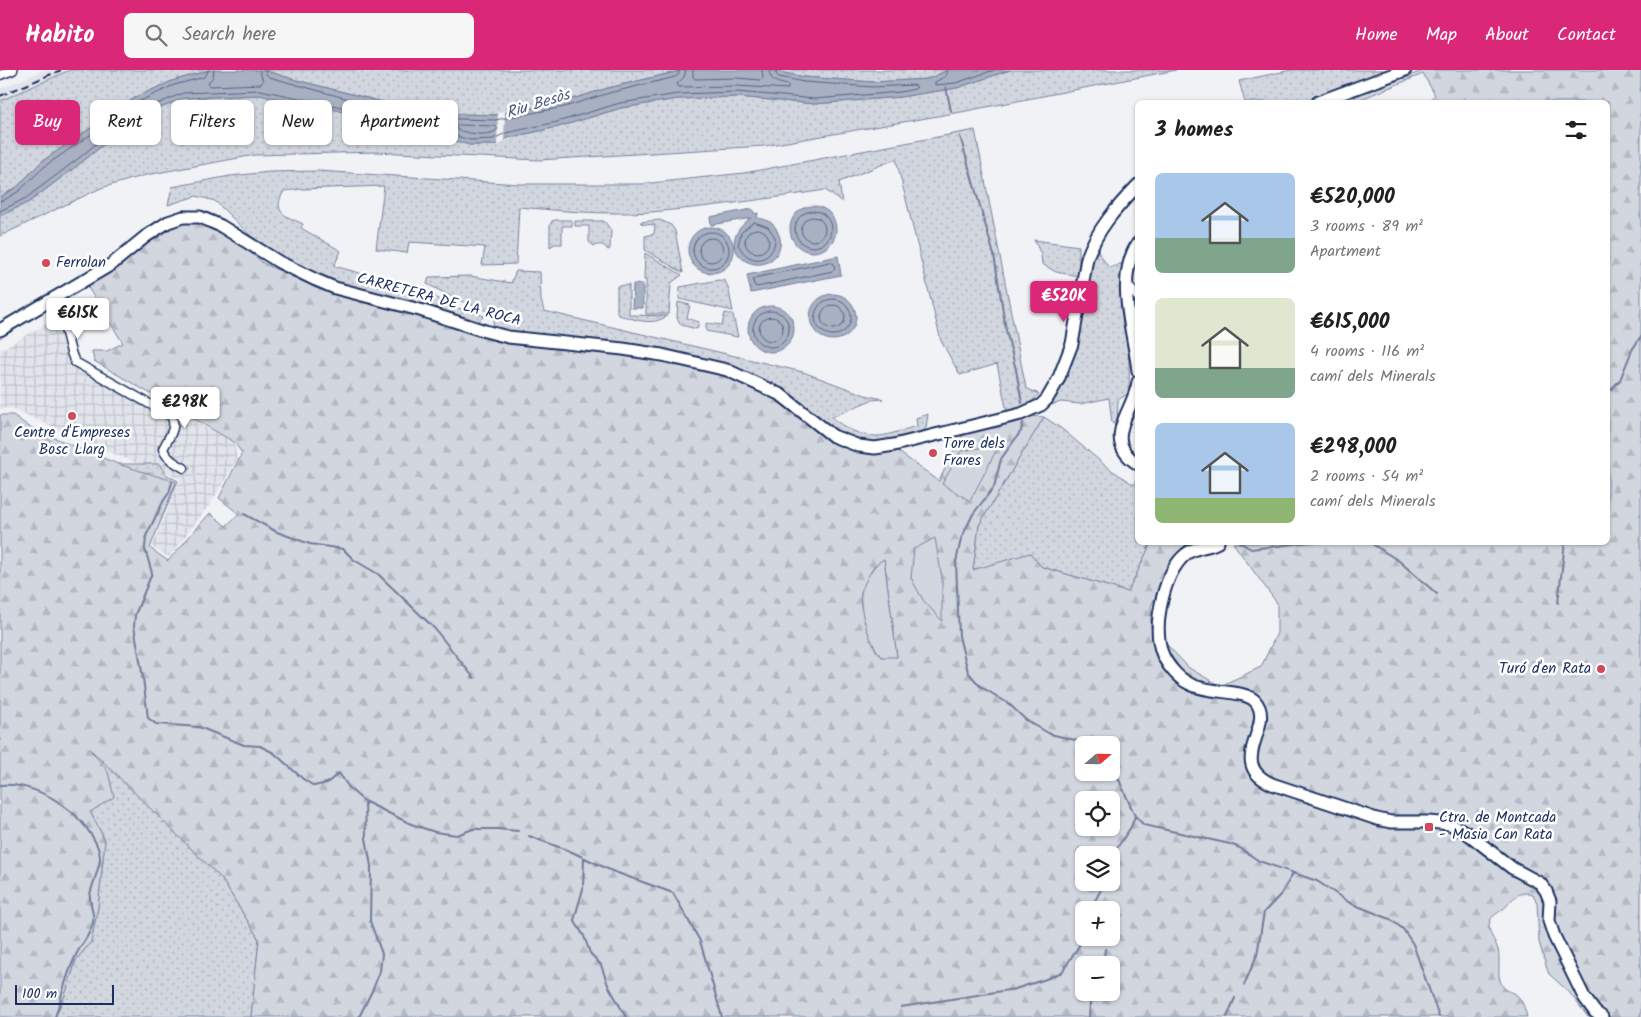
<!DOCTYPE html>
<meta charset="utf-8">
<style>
body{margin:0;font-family:Kalam,sans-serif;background:#f6f6f6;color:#202124;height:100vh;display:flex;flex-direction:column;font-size:19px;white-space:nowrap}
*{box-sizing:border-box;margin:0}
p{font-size:16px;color:#757577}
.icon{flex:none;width:28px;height:28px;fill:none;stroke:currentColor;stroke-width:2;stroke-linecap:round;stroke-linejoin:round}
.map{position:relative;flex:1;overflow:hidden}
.panel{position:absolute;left:1135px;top:30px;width:475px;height:445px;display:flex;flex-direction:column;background:#fff;border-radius:8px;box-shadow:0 1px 4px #0004}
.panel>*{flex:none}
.guide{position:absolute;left:15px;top:30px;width:475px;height:45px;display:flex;gap:10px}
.needle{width:32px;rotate:70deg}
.tools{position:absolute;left:1075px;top:666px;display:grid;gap:10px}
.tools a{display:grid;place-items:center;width:45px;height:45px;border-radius:8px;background:#fff;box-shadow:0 1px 4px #0004;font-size:25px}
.scale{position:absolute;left:15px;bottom:12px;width:99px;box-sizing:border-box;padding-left:5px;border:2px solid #1b2f5e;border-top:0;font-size:14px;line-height:18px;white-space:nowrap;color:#1b2f5e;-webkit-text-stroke:4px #fff;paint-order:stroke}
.price{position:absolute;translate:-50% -42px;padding:0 11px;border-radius:5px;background:#fff;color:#222;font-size:16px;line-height:32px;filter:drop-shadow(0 1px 2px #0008)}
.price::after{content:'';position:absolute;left:50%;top:30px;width:15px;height:11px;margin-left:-8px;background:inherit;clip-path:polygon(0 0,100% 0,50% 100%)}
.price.on{background:#db2777;color:#fff}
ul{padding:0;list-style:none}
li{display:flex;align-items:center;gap:15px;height:125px;padding:0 20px}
li span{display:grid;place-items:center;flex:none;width:140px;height:100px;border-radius:8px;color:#555}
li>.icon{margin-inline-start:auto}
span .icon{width:60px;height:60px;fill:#fffc;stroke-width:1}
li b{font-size:21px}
h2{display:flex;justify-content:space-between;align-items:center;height:60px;padding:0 20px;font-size:21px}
.tag{padding:0 18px;border-radius:8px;background:#fff;box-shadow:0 1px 4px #0004;font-size:18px;line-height:45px}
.tag.on{background:#db2777;color:#fff}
header{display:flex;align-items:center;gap:30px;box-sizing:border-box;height:70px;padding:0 25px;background:#db2777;color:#fff}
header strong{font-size:24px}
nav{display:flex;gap:28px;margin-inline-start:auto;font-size:18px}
.search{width:350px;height:45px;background:#f6f6f6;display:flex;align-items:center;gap:12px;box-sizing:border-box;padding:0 18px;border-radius:8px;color:#757577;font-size:19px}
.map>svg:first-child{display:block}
.built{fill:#e1e4ea}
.industrial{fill:url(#industrial-grid)}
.grass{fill:url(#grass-dots);stroke:#76829e}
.forest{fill:url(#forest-firs);stroke:#76829e;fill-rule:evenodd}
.garden{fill:#d2d6df;stroke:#76829e}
.water{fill:#a8b0c2;stroke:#707c9a}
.pier{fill:#f1f2f5}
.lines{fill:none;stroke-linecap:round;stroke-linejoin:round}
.shore{stroke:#536386;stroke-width:1}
.stream{stroke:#707c9a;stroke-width:2}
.street-casing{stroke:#1b2f5e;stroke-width:11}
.secondary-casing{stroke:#1b2f5e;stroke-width:15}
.street{stroke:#fff;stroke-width:8}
.secondary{stroke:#fff;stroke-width:11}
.rail{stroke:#1b2f5e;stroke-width:2;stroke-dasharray:8 4;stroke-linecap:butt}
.poi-dot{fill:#d1495b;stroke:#fff;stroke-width:2}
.labels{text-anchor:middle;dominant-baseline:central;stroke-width:5;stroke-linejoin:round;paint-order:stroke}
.poi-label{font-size:15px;fill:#1b2f5e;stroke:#fff;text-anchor:start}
.street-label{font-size:15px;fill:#1b2f5e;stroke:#fff}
.water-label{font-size:16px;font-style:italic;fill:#4c5c81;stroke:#fff}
</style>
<header>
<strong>Habito</strong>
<div class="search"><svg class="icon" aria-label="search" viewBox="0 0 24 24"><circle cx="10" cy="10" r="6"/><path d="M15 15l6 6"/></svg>Search here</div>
<nav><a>Home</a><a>Map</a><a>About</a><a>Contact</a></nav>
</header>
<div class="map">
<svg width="1641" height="947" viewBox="0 0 1641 947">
<defs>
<pattern id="industrial-grid" width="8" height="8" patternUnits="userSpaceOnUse" patternTransform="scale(1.25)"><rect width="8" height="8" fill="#e1e4ea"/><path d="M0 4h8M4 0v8" fill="none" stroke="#c0c4cb"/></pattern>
<pattern id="grass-dots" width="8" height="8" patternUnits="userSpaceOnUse" patternTransform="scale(1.25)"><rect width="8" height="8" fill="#d2d6df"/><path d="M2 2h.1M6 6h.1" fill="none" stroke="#b4b8c2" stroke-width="1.8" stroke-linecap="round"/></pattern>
<pattern id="forest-firs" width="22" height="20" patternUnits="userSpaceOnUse" patternTransform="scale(1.25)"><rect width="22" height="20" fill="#d2d6df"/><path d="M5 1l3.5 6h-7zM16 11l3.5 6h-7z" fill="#b4b8c2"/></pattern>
</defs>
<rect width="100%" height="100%" fill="#f1f2f5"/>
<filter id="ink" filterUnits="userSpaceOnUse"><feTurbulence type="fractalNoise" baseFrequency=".02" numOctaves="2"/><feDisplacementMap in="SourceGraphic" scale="10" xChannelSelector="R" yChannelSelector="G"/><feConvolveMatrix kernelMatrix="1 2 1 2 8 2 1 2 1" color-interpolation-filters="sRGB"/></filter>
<g filter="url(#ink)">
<path class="built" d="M 44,0 L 70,0 L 0,31 L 0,19 Z"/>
<path class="industrial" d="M 65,243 L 74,280 L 79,290 L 234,372 L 237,390 L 211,433 L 169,487 L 152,477 L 180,409 L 159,399 L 147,397 L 88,374 L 12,338 L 0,339 L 0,280 Z"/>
<path class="grass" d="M 70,0 L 211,0 L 172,11 L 136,27 L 41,92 L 17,117 L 0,127 L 0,31 Z
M 263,0 L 684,0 L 608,18 L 563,32 L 495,45 L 426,43 L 296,10 Z
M 768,0 L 948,0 L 928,9 L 873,12 L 804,7 Z
M 1010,0 L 1176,0 L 961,42 L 764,76 L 539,90 L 378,82 L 255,85 L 146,105 L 101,118 L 0,166 L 0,146 L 29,132 L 82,92 L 134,50 L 183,28 L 259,25 L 336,40 L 470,75 L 495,75 L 507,68 L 558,57 L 621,38 L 678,29 L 737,27 L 815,34 L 900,27 L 957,18 Z
M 1291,0 L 1392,0 L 1305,32 L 1245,32 L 1239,11 Z
M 975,60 L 1026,318 L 1039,324 L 1027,336 L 1007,342 L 997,294 L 960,305 L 941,271 L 896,89 L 839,112 L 842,132 L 825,120 C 767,129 709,137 651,142 C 607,145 562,141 519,137 L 516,194 L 482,195 L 485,177 L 409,172 L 407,183 L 376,179 L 384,116 L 302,119 L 284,121 C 271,143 286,146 303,154 L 301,158 L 341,181 L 334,196 L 389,211 L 416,215 L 448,235 L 484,246 L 478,252 L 468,252 L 336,214 L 273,184 L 258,173 L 215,131 L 196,126 L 168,135 L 172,117 L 230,106 L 270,102 L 318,101 L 519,114 L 642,114 L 744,103 Z
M 555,150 L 572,150 L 572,156 L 562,156 L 562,174 L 555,174 L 550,177 L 550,155 L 552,151 Z
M 660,150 L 671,155 L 675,161 L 683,203 L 645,180 L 645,166 L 654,164 L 655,155 L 642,154 L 640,152 Z
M 575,151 L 604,151 L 611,160 L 610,179 L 608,180 C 604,174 600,174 594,176 L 589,172 L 589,156 L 575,156 Z
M 1103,168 L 1098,182 L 1109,198 L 1123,193 C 1122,237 1131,279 1129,323 L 1118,330 L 1117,356 L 1112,353 L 1109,328 L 1080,334 L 1061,332 L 1048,336 L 1063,312 L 1074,287 L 1080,265 L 1097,171 Z
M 1034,170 L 1079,176 L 1079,206 L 1056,202 L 1042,194 L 1041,184 Z
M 645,183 L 682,205 L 671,213 L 669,244 L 646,244 L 646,210 L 644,210 Z
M 516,201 L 540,202 L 541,230 L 544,241 L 803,302 L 865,325 L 883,329 L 871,330 L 832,347 C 843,358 862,367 879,366 C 891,365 905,359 917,356 L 916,348 L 928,344 L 926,358 L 920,365 L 877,374 L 856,370 L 836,361 L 791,326 L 754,306 L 711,291 L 499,261 L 493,256 L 494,243 L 458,230 L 427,214 L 429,207 L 470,206 L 511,213 Z
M 719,210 L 725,211 L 728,217 L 733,241 L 679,229 L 680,217 Z
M 629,215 L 629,245 L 667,246 C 651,257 636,249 618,245 L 617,242 L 617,216 Z
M 678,232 L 690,235 L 687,248 L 699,252 L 697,259 L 681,255 L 677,248 Z
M 725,243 L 733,245 L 738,267 L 706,261 L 706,253 L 722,255 Z
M 1044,347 L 1062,359 L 1107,397 L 1134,415 L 1137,407 L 1138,472 L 1151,473 L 1128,522 L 1042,497 L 973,500 L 979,455 Z
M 118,394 L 159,394 L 167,405 L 178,411 L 149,478 L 157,458 Z
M 86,674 L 221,808 L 259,869 L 251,947 L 55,947 L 65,925 L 76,890 L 91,872 L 98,837 L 105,770 L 90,742 Z"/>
<path class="forest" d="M 1425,0 L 1641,0 L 1641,947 L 1588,947 L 1569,922 L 1549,904 L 1547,899 L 1539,872 L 1537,833 L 1533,824 C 1523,821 1515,825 1509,833 C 1504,841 1492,844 1490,851 C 1486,861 1496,871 1498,880 C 1501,891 1496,905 1502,915 C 1505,920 1509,921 1514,923 C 1522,928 1525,939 1527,947 L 251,947 L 259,869 L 221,808 L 90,679 L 108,702 L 114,727 L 90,742 L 105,770 L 98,837 L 91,872 L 76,890 L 65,925 L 55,947 L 0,947 L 0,345 L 13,345 L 28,356 L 71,375 L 118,394 L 176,412 L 150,478 L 168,491 L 210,443 L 226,456 L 239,444 L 219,428 L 242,383 L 234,372 L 94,291 L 92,281 L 107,281 L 123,273 L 87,216 L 113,200 L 154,164 L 182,146 L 205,145 L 263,193 L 316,218 L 355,230 L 387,236 L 510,274 L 575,279 L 674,292 L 727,305 L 766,323 L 795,340 L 824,365 L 896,380 L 939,411 L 960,368 L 968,362 L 1030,346 L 1044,347 L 979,455 L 973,500 L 1030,483 L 1042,497 L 1128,522 L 1151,473 L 1193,473 L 1187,474 L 1176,485 L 1151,536 L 1151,558 L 1189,598 L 1220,616 L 1261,597 L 1277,563 L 1277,533 L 1233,473 L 1608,472 L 1608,32 L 1427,32 L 1435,25 L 1423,4 L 1356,31 L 1354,27 ZM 884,489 L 897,587 L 876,581 L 867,560 L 861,536 L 861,522 L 874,496 ZM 1084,675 L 1111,675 L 1111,702 L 1084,702 ZM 1084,730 L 1111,730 L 1111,758 L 1084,758 ZM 1084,785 L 1111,785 L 1111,812 L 1084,812 ZM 1084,840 L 1111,840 L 1111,868 L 1084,868 ZM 1084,895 L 1111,895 L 1111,922 L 1084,922 Z"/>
<path class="garden" d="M 999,375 L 970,431 L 942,414 L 961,381 Z
M 935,468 L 942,508 L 942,551 L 923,530 L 911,508 L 914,479 Z
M 884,489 L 897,587 L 882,587 C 870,575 859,541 861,524 C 861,519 871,500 875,496 C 877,493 881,491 884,489 Z"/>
<path class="water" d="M 211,0 L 263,0 L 296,10 L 426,43 L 495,45 L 563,32 L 608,18 L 684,0 L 768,0 L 804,7 L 873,12 L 928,9 L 948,0 L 1010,0 L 957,18 L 900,27 L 815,34 L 737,27 L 678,29 L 621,38 L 558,57 L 507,68 L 495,75 L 470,75 L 336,40 L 259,25 L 183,28 L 134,50 L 82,92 L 29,132 L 0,146 L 0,127 L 17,117 L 41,92 L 136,27 L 172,11 Z
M790 159a23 23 0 1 1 46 0a23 23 0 1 1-46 0Z
M 752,139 L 755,144 L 758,143 L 757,148 C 767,149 775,153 778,163 C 782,170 781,178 776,185 C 757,211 709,177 751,148 L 711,155 L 710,147 Z
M688 180a23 23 0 1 1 46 0a23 23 0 1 1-46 0Z
M 838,186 L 841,205 L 751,223 L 747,205 Z
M 633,214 L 643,214 L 643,238 L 632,238 Z
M810 247a23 23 0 1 1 46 0a23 23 0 1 1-46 0Z
M748 259a23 23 0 1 1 46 0a23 23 0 1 1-46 0Z"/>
<path class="pier" d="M 505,41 L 504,72 L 497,76 L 498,42 Z"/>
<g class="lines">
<path class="shore" d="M 214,0 L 213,7 L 208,13 L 210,16 L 261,14 L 263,11 L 259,0
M 265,0 L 266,4 L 269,7 L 388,40 L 425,48 L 495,50 L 564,37 L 609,23 L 675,7 L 679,4 L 679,0
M 686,0 L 684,7 L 677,14 L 679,17 L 737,16 L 788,19 L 788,15 C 778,13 770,12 769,0
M 693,0 L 693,7 L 695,9 L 737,8 L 760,10 L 763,8 L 762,0
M 948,0 L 946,6 L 935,12 L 935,15 L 956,13 L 994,0
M 458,55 L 496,56 L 498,59 C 488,68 469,63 457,60 L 456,57 Z
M 0,131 L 4,130 L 19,121 L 45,96 L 138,32 L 174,15 L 204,7 L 207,4 L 208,0
M 0,141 L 26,128 L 79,88 L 131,45 L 183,23 L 260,20 L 337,36 L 471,70 L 493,69 L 506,63 L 557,52 L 620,33 L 678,24 L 737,22 L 815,29 L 900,22 L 915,19 L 917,17 L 914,15 L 873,17 L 804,12 L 779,7 L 776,4 L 776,0
M795 159a18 18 0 1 1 36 0a18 18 0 1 1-36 0Z
M801 159a12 12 0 1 1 24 0a12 12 0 1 1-24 0Z
M 754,152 L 768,157 L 775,167 C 776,181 764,195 749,187 C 744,185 741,179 738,175 L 741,163 Z
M745 171a12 12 0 1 1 24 0a12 12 0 1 1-24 0Z
M693 180a18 18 0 1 1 36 0a18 18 0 1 1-36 0Z
M699 180a12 12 0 1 1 24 0a12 12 0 1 1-24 0Z
M 831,192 L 834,194 L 835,199 L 833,201 L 757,217 L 754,215 L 753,210 L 755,208 Z
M815 247a18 18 0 1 1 36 0a18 18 0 1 1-36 0Z
M821 247a12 12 0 1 1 24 0a12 12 0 1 1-24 0Z
M753 259a18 18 0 1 1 36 0a18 18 0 1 1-36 0Z
M759 259a12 12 0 1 1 24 0a12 12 0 1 1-24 0Z"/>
<path class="stream" d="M 946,17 L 951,41
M 144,43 L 159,63
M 960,66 L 994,185 L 1006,260 L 1016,300 L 1022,333
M 1608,323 L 1620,310 L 1632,280 L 1641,266
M 1023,353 L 1021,361 L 1001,389 L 994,417 L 973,444 L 961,469 L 956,492 L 959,566 L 968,602 L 980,616 L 1009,634 L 1026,650 L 1050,664 L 1096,675
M 172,412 L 169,423 L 164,430 L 146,466 L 145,479 L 152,503 L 135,545 L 134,556 L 143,608 L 148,648 L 156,654 L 199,657 L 244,675 L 260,676 L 274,683 L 303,709 L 314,716 L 327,713 L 339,703 L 350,719 L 365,732 L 366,768 L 371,796 L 370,851 L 382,884 L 380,901 L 373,919 L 359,947
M 244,444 L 277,462 L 310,474 L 343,479 L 354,490 L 378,504 L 434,558 L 474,608
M 1239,472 L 1251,479 L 1311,472
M 1369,472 L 1399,491 L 1437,524
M 1558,533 L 1565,472
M 1111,685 L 1116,703 L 1135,746 L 1144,755 L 1230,774 L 1240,778 L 1259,791 L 1317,811 L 1350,833 L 1390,849 L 1403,859 L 1413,874 L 1439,947
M 0,715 C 22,713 47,723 64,736 C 77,745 100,770 100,788 C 100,798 92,814 90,825 C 89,834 95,843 93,852 C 90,867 82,872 76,885 C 66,905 62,926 55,947
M 366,732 L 411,754 L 435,762 L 457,765 L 473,759 L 497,759 L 518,761
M 529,766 L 572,782 L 612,801 L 673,823 L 700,871 L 722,947
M 584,788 L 583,819 L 574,850 L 584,866 L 590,883 L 601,895 L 608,915 L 626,947
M 1111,798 L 1117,778 L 1131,757 L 1135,746
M 1090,840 L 1105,812
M 1101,895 L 1104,889 L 1105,879
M 1244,915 L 1257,885 L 1264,842 L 1282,823 L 1293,803
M 901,937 L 1015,919 L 1046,909 L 1062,902 L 1082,871
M 1089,947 L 1091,922
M 1227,947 L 1235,928"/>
<defs>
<path id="street" d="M 0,5 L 13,0
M 1127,213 L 1138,228
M 59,245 C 68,259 67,277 75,292 L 171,346 C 178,357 168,368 163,379 C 166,388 175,393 184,398"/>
<path id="secondary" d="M 1318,32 L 1405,0
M 1138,173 C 1114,209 1134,262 1138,301
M 0,260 L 112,194 L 145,167 L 168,152 L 183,147 L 200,147 L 221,156 L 279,192 L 316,210 L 335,218 L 420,240 L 485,261 L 508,267 L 623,279 L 662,285 L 727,300 L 781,325 L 833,366 L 859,376 L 875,378 L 894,375 L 1021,344 L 1041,335 L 1047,329 L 1058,310 L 1072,274 L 1087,188 C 1097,159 1117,137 1138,115
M 1138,312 C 1134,341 1100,370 1138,394
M 1218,472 C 1208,478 1195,476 1186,484 C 1164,502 1153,553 1161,580 C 1165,593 1177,608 1190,614 C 1208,624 1243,619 1255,631 C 1277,655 1224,693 1272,714 L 1377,749 L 1391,752 L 1429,752 L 1450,754 L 1467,763 L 1512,798 L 1540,813 L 1546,821 L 1550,831 L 1549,851 L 1554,866 L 1584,927 L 1595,942 L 1602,947"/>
</defs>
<use href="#street" class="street-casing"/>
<use href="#secondary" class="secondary-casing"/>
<use href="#street" class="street"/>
<use href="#secondary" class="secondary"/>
<path class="rail" d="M 0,26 L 61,0"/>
</g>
</g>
<g class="poi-dot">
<circle cx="46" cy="193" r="5"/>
<circle cx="72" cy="346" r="5"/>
<circle cx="933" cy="383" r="5"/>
<circle cx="1601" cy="599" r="5"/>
<rect x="1424" y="752" width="10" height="10" rx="2.5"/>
</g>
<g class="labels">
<g class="poi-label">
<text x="56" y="193">Ferrolan</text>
<text x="72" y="363" text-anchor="middle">Centre d'Empreses<tspan x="72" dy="17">Bosc Llarg</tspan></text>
<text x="943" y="374">Torre dels<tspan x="943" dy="17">Frares</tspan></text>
<text x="1591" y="599" text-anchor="end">Turó d'en Rata</text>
<text x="1439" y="748">Ctra. de Montcada<tspan x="1439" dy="17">- Masia Can Rata</tspan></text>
</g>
<g class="street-label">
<text transform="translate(439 230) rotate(15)">CARRETERA DE LA ROCA</text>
</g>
<g class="water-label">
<text transform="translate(538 34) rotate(-17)">Riu Besòs</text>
</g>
</g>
</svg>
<div class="tools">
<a><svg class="needle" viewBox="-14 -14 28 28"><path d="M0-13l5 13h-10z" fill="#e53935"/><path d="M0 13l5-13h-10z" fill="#757577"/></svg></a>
<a><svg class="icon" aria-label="locate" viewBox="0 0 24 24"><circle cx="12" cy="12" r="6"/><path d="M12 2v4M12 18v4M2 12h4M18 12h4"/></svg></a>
<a><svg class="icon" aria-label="layers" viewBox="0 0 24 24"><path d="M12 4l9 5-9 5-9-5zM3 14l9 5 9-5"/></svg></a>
<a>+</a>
<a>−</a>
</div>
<div class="scale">100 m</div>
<b class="price on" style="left:1064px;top:253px">€520K</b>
<b class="price" style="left:78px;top:270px">€615K</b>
<b class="price" style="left:185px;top:359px">€298K</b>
<div class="guide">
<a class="tag on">Buy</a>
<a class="tag">Rent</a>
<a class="tag">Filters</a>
<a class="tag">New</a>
<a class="tag">Apartment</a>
</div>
<section class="panel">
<h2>3 homes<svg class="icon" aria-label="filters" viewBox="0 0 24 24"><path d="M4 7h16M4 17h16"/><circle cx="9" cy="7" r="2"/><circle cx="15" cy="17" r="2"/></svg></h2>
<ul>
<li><span style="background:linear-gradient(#a9c7e8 65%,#7fa58c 0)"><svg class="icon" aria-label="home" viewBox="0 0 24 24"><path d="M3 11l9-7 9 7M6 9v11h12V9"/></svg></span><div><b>€520,000</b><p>3 rooms · 89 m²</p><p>Apartment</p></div></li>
<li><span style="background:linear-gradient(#dfe7d0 70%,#7fa58c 0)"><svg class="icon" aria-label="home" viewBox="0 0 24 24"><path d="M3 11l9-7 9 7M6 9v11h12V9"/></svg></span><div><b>€615,000</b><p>4 rooms · 116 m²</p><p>camí dels Minerals</p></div></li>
<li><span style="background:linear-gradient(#a9c7e8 75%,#8fb573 0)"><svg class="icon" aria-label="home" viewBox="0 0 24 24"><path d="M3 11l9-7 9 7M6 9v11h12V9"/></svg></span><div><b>€298,000</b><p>2 rooms · 54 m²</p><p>camí dels Minerals</p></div></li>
</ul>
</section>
</div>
